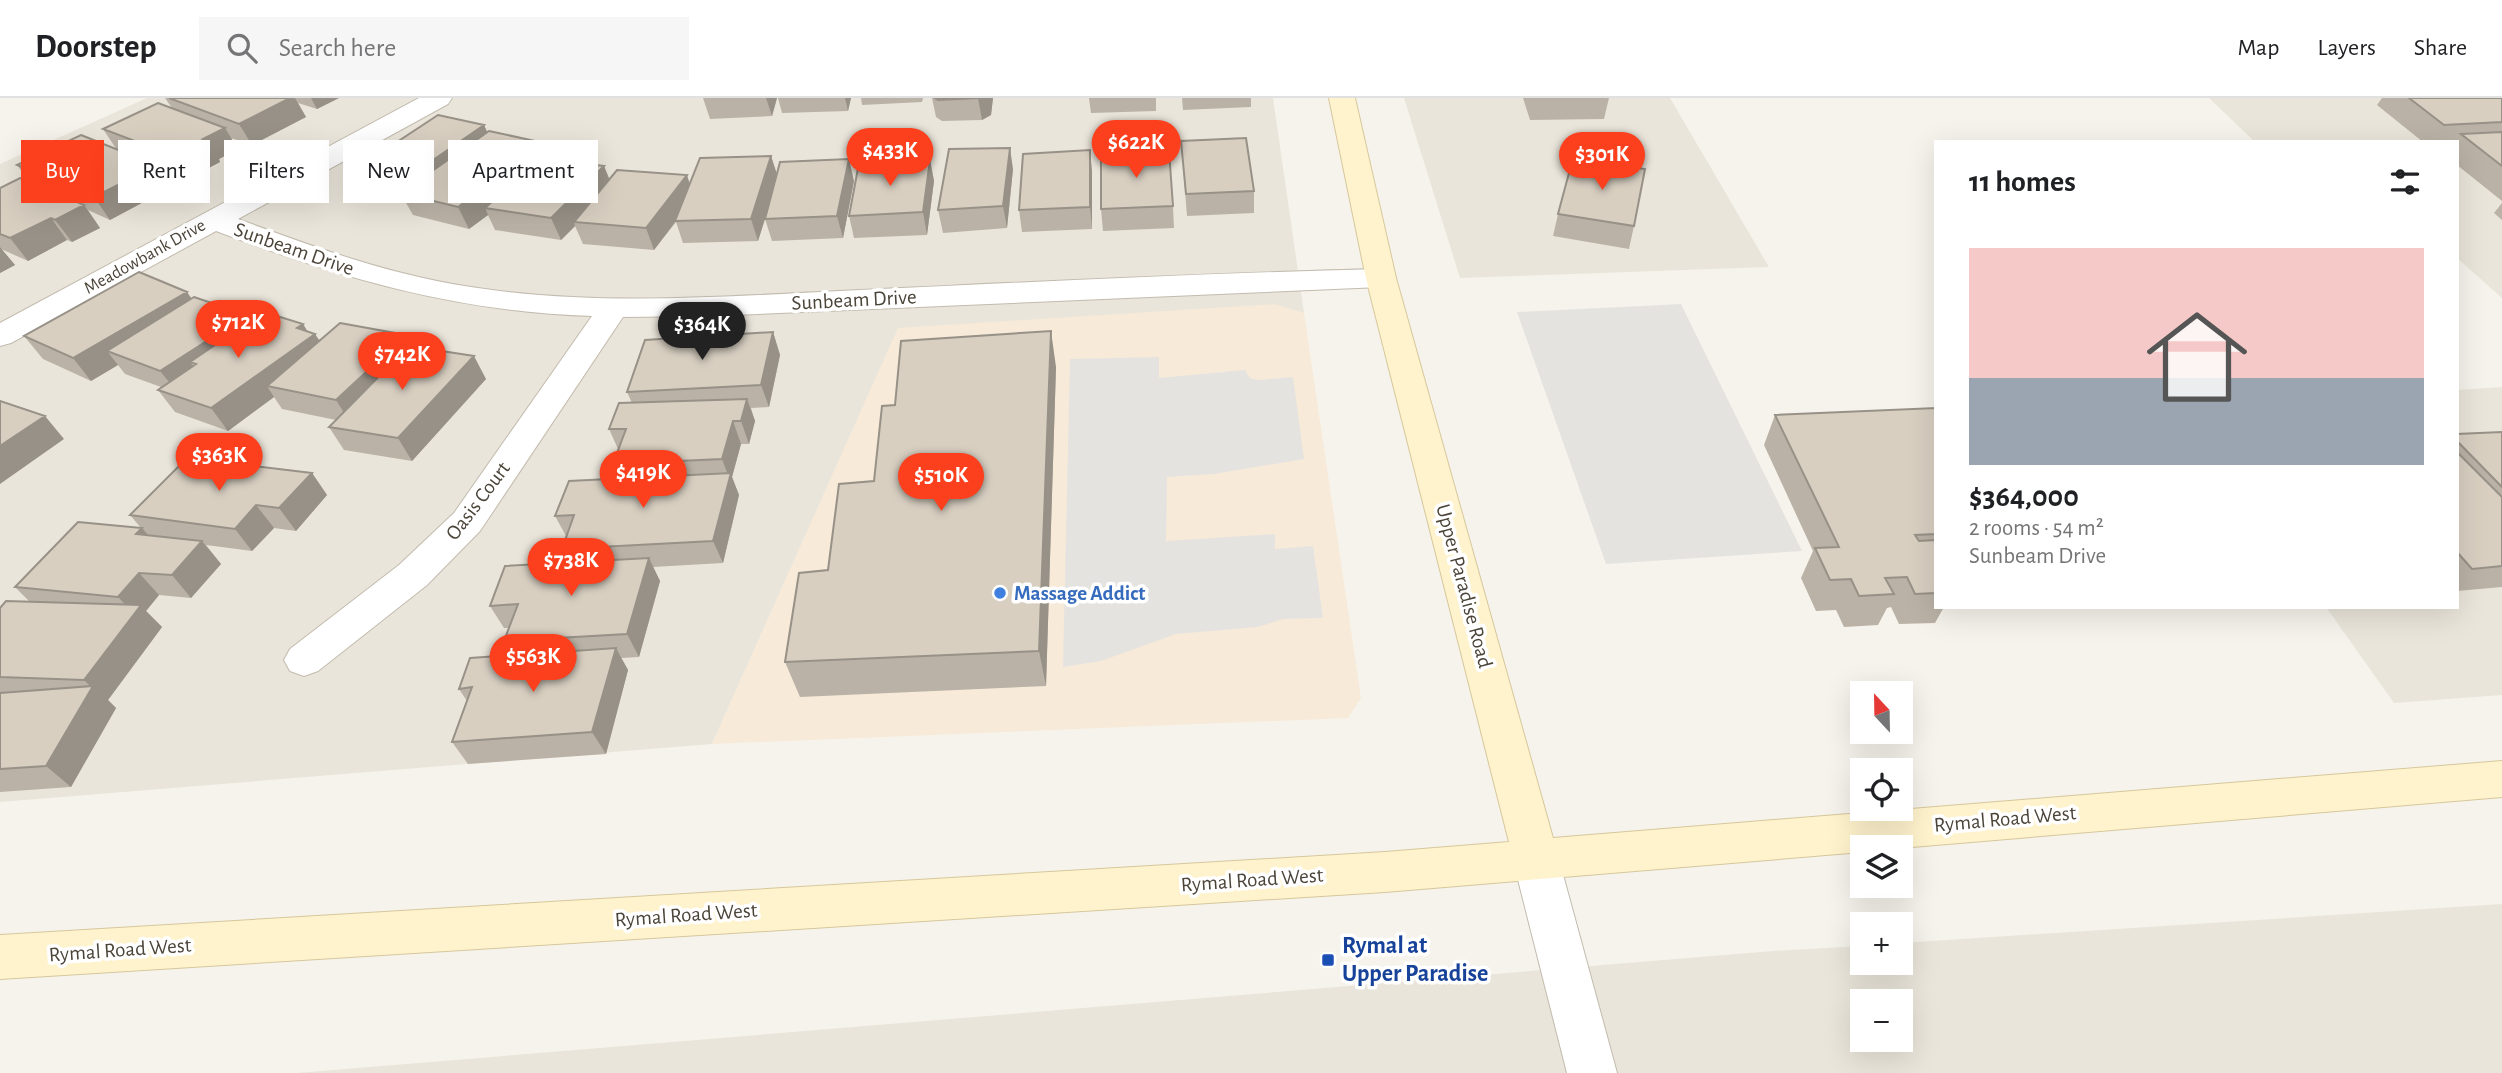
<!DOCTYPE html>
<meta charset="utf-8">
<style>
body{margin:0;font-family:"Alegreya Sans",sans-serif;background:#f6f6f6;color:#202124;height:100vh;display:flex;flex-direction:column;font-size:26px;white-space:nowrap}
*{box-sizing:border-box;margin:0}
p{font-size:23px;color:#757577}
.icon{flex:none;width:38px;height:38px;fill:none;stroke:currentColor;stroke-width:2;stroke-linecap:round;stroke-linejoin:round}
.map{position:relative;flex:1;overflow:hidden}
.details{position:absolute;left:1934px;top:42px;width:525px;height:469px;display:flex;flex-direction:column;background:#fff;border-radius:0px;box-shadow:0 7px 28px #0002}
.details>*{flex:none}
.guide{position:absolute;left:21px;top:42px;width:665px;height:63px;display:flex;gap:14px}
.needle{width:46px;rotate:338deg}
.controls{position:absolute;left:1850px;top:583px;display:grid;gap:14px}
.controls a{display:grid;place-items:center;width:63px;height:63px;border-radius:0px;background:#fff;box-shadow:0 7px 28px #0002;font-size:35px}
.price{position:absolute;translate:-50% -60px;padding:0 16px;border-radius:24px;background:#fc3f1d;color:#fff;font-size:23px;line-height:46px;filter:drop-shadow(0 2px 4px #0008)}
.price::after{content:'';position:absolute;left:50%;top:42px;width:21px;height:16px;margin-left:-10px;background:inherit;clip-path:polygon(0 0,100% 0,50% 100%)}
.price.on{background:#222;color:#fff}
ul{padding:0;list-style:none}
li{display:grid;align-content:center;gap:14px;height:371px;padding:0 35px}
li span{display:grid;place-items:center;height:217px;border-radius:0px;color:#555}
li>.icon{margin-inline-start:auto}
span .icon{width:126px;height:126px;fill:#fffc;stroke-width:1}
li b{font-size:30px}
h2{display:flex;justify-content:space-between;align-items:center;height:84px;padding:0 35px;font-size:30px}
.tag{padding:0 24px;border-radius:0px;background:#fff;box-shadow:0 7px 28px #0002;font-size:24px;line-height:63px}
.tag.on{background:#fc3f1d;color:#fff}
header{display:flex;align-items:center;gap:42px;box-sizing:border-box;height:98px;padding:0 35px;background:#fff;border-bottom:2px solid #e0e0e0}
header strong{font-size:33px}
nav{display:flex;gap:38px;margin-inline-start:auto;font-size:24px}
.search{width:490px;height:63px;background:#f6f6f6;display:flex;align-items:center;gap:18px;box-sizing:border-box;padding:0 24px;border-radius:0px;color:#757577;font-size:26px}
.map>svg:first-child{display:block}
.residential{fill:#eae5da;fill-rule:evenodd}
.commercial{fill:#f7ead8}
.parking{fill:#e5e3e0}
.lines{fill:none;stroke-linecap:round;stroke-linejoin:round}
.street-casing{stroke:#c2bbae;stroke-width:2}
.secondary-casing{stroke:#d6c79b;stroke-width:2}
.street{fill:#fff;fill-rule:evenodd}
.secondary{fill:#fff3cd;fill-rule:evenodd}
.wall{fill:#bab2a6}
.shaded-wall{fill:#979187}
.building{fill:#d8cfc1;stroke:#979187;stroke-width:2}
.shop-dot{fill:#3f7fe0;stroke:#fff;stroke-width:2.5}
.transit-dot{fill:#1a4fb4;stroke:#fff;stroke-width:2.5}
.labels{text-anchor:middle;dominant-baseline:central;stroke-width:7;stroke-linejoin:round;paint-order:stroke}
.far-street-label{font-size:18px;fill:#4b4439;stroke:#fff}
.street-label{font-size:21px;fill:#4b4439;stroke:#fff}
.shop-label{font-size:21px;font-weight:bold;fill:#366cbe;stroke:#fff;text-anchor:start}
.near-transit-label{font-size:24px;font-weight:bold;fill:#164399;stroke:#fff;text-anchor:start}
</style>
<header>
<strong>Doorstep</strong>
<div class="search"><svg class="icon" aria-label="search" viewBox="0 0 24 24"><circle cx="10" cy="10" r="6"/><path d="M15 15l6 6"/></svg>Search here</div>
<nav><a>Map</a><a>Layers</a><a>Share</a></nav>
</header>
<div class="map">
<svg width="2502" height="975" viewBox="0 0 2502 975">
<rect width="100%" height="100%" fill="#f6f3ec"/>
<path class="residential" d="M 147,0 L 1273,0 L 1304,215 L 898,231 L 712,646 L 0,704 L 0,66 Z
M 1404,0 L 1670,0 L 1769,169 L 1460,180 Z
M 2209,0 L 2502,0 L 2502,200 L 2457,160 L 2457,44 L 2255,44 Z
M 2502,289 L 2502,597 L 2394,605 L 2326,509 L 2457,509 L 2457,292 Z
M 2502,806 L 2502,975 L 297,975 L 1773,853 L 1862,848 L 1862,864 L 1900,864 L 1901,845 ZM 1862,903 L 1900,903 L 1900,942 L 1862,942 Z"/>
<path class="commercial" d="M 1274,206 L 1304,215 L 1361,600 L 1348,620 L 712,646 L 898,230 Z"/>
<path class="parking" d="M 1681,206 L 1802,453 L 1606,466 L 1517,214 Z
M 1159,259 L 1159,280 L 1245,272 L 1250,280 L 1260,282 L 1293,279 L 1304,361 L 1214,376 L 1167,379 L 1166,443 L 1275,436 L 1275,451 L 1313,448 L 1323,520 L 1283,521 L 1258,529 L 1176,536 L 1101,563 L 1063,569 L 1070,261 Z"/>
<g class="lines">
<defs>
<path id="street" d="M 419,0 L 452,0 L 448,6 L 238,121 C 314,149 390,177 471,189 C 599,209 731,198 859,192 C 1033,184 1207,175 1381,171 L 1392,173 L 1396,180 L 1392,187 L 1381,189 L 711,218 L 623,219 L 480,433 L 427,487 L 318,573 L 304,578 L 290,573 L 284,562 L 290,551 L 399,467 L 454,415 L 592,218 C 457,214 340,180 216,133 L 11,245 L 0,248 L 0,225 Z
M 1536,742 L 1552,748 L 1559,762 L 1617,975 L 1567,975 L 1513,762 L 1520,748 Z"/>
<path id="secondary" d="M 1329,0 L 1355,0 L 1396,180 L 1553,740 L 2502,663 L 2502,699 L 1900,750 L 1862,749 L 1862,754 L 1385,794 L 0,881 L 0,837 L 1385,754 L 1509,744 L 1366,180 Z"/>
</defs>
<use href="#street" class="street-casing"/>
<use href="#secondary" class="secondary-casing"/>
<use href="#street" class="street"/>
<use href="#secondary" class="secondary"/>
</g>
<path class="wall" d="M 165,0 L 339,0 L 317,11 L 298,5 L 306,19 L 252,47 L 231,40 L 238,51 L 219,61 L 220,64 L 182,84 L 157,74 L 165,87 L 148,96 L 151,100 L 110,122 L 88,112 L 100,130 L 72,144 L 67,142 L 28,163 L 1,151 L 15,167 L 0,175 L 0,90 L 30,85 L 17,67 L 117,52 L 103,31 L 172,10 Z
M 703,0 L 777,0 L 772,18 L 710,21 Z
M 778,0 L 851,0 L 848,13 L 782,15 Z
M 861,0 L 923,0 L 922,4 L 862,7 Z
M 932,0 L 993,0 L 991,17 L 982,22 L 942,23 L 936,19 Z
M 1089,0 L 1156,0 L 1156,13 L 1091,15 Z
M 1182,0 L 1251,0 L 1251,9 L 1183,12 Z
M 1523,0 L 1609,0 L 1604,21 L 1530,22 Z
M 2382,0 L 2502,0 L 2502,103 L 2457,67 L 2457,44 L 2423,44 L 2377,7 Z
M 484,27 L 487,34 L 544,45 L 551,61 L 604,68 L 609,81 L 690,86 L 771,58 L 777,76 L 854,83 L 843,140 L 772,143 L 765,121 L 768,111 L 758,143 L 683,145 L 676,124 L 654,152 L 583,146 L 575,128 L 561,142 L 495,132 L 488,117 L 469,131 L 413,117 L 406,105 L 365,94 L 353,73 Z
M 1181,43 L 1254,93 L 1254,115 L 1187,118 Z
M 1090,52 L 1092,74 L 1092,131 L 1022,134 L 1019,112 Z
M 930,62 L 934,83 L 927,137 L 854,140 L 849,118 Z
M 1013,71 L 1007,130 L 943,135 L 938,112 Z
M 2502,105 L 2502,122 L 2494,115 Z
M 1173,108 L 1174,130 L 1103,133 L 1101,111 Z
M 1558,116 L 1634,128 L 1629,151 L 1553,138 Z
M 191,200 L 251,223 L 303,226 L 307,233 L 320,243 L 406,237 L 413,249 L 486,281 L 412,363 L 344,352 L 329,329 L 336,322 L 282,311 L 274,299 L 228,333 L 175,314 L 158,292 L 161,289 L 125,276 L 118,267 L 91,283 L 43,261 L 24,238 Z
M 773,234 L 780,257 L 769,309 L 751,310 L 755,323 L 749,346 L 741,346 L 732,379 L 739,397 L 723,465 L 653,469 L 660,483 L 639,559 L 621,560 L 628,572 L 606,656 L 468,666 L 452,644 L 467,603 L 459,591 L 513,557 L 504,543 L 509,530 L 504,530 L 490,508 L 569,465 L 562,451 L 566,438 L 555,418 L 620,381 L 613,366 L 618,351 L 609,331 L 632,305 L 627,294 Z
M 1056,269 L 1046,588 L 800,599 L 785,564 L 828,472 L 874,383 L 895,307 Z
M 1936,310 L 1936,509 L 1944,509 L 1935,525 L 1899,526 L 1891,509 L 1887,510 L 1878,527 L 1844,529 L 1836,512 L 1816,513 L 1801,480 L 1813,453 L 1764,347 L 1775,317 Z
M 2502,334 L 2502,489 L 2457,493 L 2457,336 Z
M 312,375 L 327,397 L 296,433 L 274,430 L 252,453 L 206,447 L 221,466 L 191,500 L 159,497 L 146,513 L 162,529 L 108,602 L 116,610 L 71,689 L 0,694 L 0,510 L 29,503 L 15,489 L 141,430 L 130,417 Z"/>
<path class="shaded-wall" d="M 290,0 L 295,0 L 306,19 L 252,47 L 239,26 Z
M 311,0 L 339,0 L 317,11 Z
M 766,0 L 777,0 L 772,18 Z
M 845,0 L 851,0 L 848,13 Z
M 978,0 L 993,0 L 991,17 L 982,22 Z
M 484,27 L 494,49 L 407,97 L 401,84 Z
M 225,30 L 238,51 L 219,61 L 220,64 L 182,84 L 168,62 L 203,41 Z
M 544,45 L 553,66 L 485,110 L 488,117 L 469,131 L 458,109 Z
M 1010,50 L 1013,71 L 1007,130 L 1003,108 Z
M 1090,52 L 1092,74 L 1092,131 L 1090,109 Z
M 771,58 L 778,80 L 758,143 L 751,121 Z
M 849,61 L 854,83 L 843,140 L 837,118 Z
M 930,62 L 934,83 L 927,137 L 923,114 Z
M 151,65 L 165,87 L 148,96 L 151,100 L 110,122 L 94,99 L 130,76 Z
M 604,68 L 613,90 L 574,124 L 575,128 L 561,142 L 551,120 Z
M 687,77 L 694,99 L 654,152 L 646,130 Z
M 84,107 L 100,130 L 72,144 L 55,122 Z
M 51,120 L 67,142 L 28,163 L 10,140 Z
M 0,149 L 15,167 L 0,175 Z
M 187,194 L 203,217 L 107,253 L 118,267 L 91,283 L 73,260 Z
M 247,217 L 262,239 L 190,264 L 201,280 L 178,295 L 160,273 Z
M 303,226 L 311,239 L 315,236 L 330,258 L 267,288 L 274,299 L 228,333 L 211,310 Z
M 1051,233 L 1056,269 L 1046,588 L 1039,553 Z
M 773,234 L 780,257 L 769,309 L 761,287 Z
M 406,237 L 419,260 L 350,324 L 336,302 Z
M 474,258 L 486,281 L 412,363 L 398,340 Z
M 747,301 L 755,323 L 749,346 L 741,323 Z
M 45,318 L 64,341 L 0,386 L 0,348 Z
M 733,323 L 741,346 L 732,379 L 739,397 L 723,465 L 713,443 L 729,380 L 722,361 Z
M 312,375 L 327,397 L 296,433 L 279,410 Z
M 256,407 L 274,430 L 252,453 L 235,431 Z
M 142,430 L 162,453 L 136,436 Z
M 202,443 L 221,466 L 191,500 L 172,477 Z
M 649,460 L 660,483 L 639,559 L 627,536 Z
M 139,475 L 159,497 L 146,513 L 162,529 L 108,602 L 116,610 L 71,689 L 46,668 L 92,590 L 84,582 L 134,516 L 118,499 Z
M 616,550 L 628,572 L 606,656 L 592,634 Z"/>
<path class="building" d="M 169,0 L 290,0 L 239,26 Z
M 935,0 L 979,0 L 938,2 Z
M 2409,0 L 2502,0 L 2502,24 L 2444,27 Z
M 158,5 L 225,30 L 203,41 L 207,42 L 168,62 L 128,46 L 135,43 L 103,31 Z
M 438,17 L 484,27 L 401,84 L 353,73 Z
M 489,33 L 544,45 L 458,109 L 401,95 Z
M 2502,34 L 2502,68 L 2461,36 Z
M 81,37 L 151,65 L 130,76 L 136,78 L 94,99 L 17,67 Z
M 1246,40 L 1254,93 L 1186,96 L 1181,43 Z
M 1010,50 L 1003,108 L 938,112 L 949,51 Z
M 1090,52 L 1090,109 L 1019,112 L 1023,56 Z
M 1169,53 L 1173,108 L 1101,111 L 1101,56 Z
M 771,58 L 751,121 L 675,123 L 700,60 Z
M 541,60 L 604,68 L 551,120 L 485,110 Z
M 1573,60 L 1645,71 L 1634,128 L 1558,116 Z
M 849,61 L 837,118 L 765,121 L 780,64 Z
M 930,62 L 923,114 L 849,118 L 859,65 Z
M 617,72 L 687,77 L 646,130 L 574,124 Z
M 20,80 L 84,107 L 55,122 L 51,120 L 10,140 L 0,136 L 0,90 Z
M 139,174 L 187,194 L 73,260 L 24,238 Z
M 194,199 L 247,217 L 160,273 L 107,253 Z
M 264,214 L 303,226 L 297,230 L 315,236 L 211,310 L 158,292 L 196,266 L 190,264 Z
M 340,225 L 406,237 L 336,302 L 267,288 Z
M 1051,233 L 1039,553 L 785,564 L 799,475 L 828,472 L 839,386 L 874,383 L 882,308 L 895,307 L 901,243 Z
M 773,234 L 761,287 L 627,294 L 645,242 Z
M 409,248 L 474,258 L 398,340 L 329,329 Z
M 747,301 L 741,323 L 733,323 L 722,361 L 613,366 L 626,331 L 609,331 L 619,305 Z
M 0,303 L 45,318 L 0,348 Z
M 1936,310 L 1936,436 L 1915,437 L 1919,443 L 1936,442 L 1936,495 L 1915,496 L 1907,479 L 1885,480 L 1894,496 L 1859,498 L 1851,481 L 1830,482 L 1815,450 L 1839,449 L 1775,317 Z
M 2502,334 L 2502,389 L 2457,343 L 2457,336 Z
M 2457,354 L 2502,399 L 2502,468 L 2472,471 L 2457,454 Z
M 187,360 L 312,375 L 279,410 L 256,407 L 235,431 L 130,417 Z
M 731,375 L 713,443 L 562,451 L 574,417 L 555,418 L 569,383 Z
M 78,424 L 142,430 L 136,436 L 202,443 L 172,477 L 139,475 L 118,499 L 15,489 Z
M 649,460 L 627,536 L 504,543 L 518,506 L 490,508 L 505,468 Z
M 6,503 L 141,507 L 84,582 L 0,579 L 0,510 Z
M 616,550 L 592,634 L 452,644 L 472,589 L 459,591 L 470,560 Z
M 93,588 L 46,668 L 0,671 L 0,595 Z"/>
<circle class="shop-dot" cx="1000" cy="495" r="7"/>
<rect class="transit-dot" x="1321" y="855" width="14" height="14" rx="3.5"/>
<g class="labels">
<g class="far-street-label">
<text transform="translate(145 159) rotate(-29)">Meadowbank Drive</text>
</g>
<g class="street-label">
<text transform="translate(294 151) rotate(19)">Sunbeam Drive</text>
<text transform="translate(854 202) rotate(-3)">Sunbeam Drive</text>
<text transform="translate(478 403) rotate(-53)">Oasis Court</text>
<text transform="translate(1464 488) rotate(75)">Upper Paradise Road</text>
<text transform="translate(2005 721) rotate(-5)">Rymal Road West</text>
<text transform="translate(1252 782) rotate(-4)">Rymal Road West</text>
<text transform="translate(686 817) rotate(-4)">Rymal Road West</text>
<text transform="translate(120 852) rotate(-4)">Rymal Road West</text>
</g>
<g class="shop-label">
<text x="1014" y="495">Massage Addict</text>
</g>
<g class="near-transit-label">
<text x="1342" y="848">Rymal at<tspan x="1342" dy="28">Upper Paradise</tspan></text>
</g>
</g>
</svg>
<div class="controls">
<a><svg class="needle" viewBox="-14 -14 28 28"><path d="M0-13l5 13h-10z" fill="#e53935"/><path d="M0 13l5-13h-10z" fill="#757577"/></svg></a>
<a><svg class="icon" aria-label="locate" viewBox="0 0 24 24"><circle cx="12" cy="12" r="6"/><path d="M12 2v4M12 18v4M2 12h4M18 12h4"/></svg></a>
<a><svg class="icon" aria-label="layers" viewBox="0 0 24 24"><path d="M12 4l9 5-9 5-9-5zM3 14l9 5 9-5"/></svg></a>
<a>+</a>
<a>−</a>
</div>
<b class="price" style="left:1136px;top:82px">$622K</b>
<b class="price" style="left:890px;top:90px">$433K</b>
<b class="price" style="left:1602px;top:94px">$301K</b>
<b class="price" style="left:238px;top:262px">$712K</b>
<b class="price on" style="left:702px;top:264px">$364K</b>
<b class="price" style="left:402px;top:294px">$742K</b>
<b class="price" style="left:219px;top:395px">$363K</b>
<b class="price" style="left:643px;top:412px">$419K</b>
<b class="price" style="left:941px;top:415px">$510K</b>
<b class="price" style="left:571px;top:500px">$738K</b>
<b class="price" style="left:533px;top:596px">$563K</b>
<div class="guide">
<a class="tag on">Buy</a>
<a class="tag">Rent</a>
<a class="tag">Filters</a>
<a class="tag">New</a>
<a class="tag">Apartment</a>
</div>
<section class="details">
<h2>11 homes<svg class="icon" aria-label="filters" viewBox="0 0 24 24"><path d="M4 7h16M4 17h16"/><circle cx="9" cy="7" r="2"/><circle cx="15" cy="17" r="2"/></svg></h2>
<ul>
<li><span style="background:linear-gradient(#f6c9c9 60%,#9aa5b1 0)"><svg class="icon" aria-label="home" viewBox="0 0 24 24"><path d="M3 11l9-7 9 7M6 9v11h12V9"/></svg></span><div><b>$364,000</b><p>2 rooms · 54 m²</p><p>Sunbeam Drive</p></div></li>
</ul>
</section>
</div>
